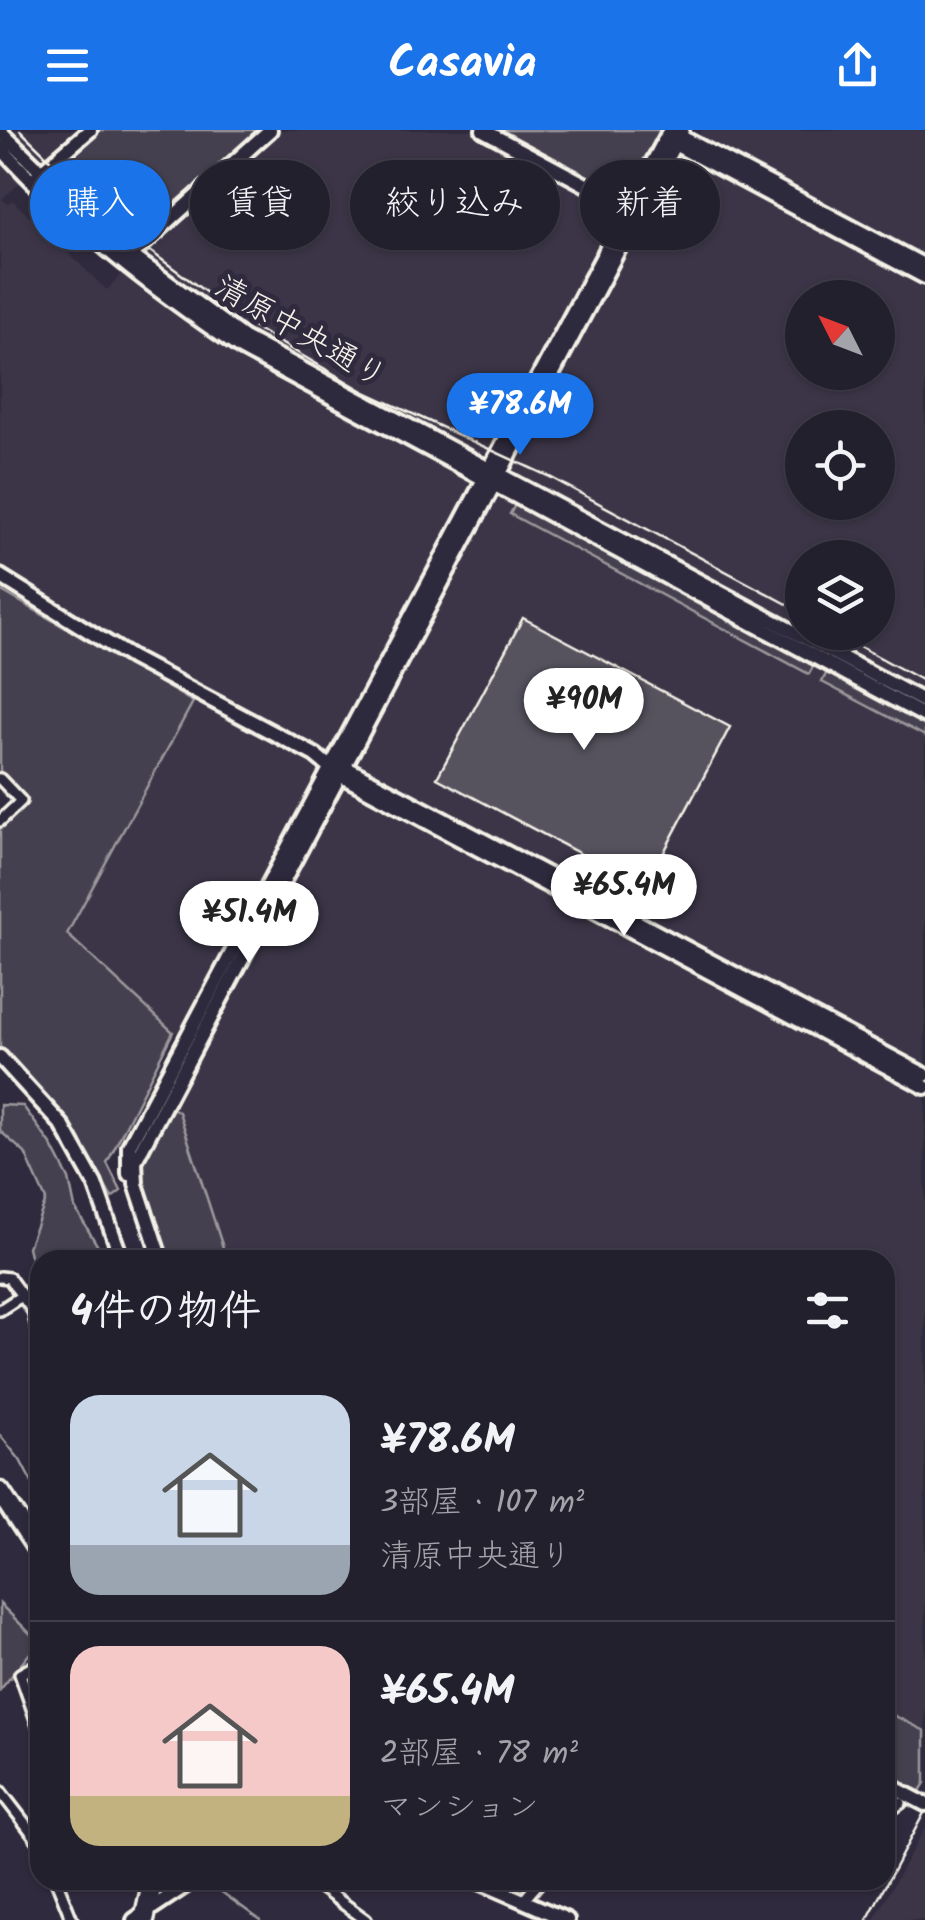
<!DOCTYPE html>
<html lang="ja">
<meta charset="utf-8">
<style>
body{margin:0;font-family:Kalam,"Klee One",sans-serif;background:#2b2836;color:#f1f3f6;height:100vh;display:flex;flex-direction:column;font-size:38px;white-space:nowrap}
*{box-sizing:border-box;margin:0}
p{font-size:32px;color:#a3a3aa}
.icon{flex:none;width:55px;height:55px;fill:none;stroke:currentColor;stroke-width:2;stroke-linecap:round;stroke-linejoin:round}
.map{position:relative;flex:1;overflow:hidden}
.panel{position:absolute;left:30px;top:1120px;width:865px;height:640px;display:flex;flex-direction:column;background:#23202e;border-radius:30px;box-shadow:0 2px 8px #0004,0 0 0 2px #403e4a}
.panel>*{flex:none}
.hud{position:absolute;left:30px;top:30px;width:865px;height:90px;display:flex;gap:20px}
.needle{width:65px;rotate:312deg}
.buttons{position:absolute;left:785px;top:150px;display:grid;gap:20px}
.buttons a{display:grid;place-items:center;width:110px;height:110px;border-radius:50%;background:#23202e;box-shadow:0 2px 8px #0004,0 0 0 2px #403e4a;font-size:50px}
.price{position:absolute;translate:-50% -85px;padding:0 22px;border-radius:35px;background:#fff;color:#222;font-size:32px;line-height:65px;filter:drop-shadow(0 2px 5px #0008)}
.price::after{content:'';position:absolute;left:50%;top:60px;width:30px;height:22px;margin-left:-15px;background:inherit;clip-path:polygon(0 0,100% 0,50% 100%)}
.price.current{background:#1a73e8;color:#fff}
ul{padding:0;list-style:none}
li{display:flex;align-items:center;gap:30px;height:250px;padding:0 40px}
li+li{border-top:2px solid #403e4a}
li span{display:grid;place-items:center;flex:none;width:280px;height:200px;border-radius:30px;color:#555}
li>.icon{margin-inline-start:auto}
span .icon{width:120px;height:120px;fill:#fffc;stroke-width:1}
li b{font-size:42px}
h2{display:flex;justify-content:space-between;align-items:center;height:120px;padding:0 40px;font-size:42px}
.chip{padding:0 35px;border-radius:45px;background:#23202e;box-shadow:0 2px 8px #0004,0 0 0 2px #403e4a;font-size:35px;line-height:90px}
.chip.current{background:#1a73e8;color:#fff}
header{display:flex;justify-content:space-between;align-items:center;height:130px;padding:0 40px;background:#1a73e8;color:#fff;font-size:45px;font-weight:700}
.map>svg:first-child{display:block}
.built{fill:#3b3647;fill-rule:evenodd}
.green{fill:#454050;stroke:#9c989c;stroke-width:2.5}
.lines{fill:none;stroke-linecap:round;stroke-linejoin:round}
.stream{stroke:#a19ea0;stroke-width:2.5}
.building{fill:#56525f;stroke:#f4f1e8;stroke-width:2.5}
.street-casing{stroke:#f4f1e8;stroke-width:16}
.secondary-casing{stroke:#f4f1e8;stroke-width:20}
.highway-casing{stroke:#f4f1e8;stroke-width:25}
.street{stroke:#2f2a3d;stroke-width:9}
.secondary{stroke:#2f2a3d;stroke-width:12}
.highway{stroke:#2f2a3d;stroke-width:18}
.tram{stroke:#f4f1e8;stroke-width:2.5}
.labels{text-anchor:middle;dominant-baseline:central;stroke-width:10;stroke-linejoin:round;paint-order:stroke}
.street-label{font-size:32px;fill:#f4f1e8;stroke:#2f2a3d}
</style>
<header><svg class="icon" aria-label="menu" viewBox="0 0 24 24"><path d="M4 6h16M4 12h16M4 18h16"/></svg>Casavia<svg class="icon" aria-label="share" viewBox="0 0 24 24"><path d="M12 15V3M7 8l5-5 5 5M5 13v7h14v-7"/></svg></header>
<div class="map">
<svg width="925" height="1790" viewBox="0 0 925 1790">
<rect width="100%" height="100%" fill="#2f2a3d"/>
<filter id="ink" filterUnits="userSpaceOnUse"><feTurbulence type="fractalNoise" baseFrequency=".01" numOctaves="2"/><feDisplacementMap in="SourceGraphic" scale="20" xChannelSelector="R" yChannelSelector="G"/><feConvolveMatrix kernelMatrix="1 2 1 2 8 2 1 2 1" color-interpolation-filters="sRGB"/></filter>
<g filter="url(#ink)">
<path class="built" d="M 0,0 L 79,0 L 2,69 L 8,74 L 12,70 L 107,160 L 154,107 L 278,0 L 472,0 L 650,95 L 702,0 L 925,0 L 925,1601 L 885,1581 L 885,1130 L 228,1130 L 179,982 L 171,977 L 210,903 L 173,902 L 67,804 L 201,556 L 92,498 L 0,439 ZM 802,168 L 878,168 L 878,242 L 802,242 ZM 802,298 L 878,298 L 878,372 L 802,372 ZM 802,428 L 878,428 L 878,502 L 802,502 Z
M 925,1697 L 925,1790 L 874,1790 Z"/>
<path class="green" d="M 100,0 L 262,0 L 140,102 L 69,39 L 69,27 Z
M 494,0 L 661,0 L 621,68 Z
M 516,373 L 815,533 L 809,544 L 510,384 Z
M 0,460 L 193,572 L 67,804 L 173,902 L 107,1033 L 121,1061 L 112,1068 L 67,990 L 0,917 L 0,697 L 28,670 L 0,641 Z
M 828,540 L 925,592 L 925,606 L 822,552 Z
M 0,975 L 23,976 L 52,1016 L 69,1049 L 75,1078 L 106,1130 L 40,1130 L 40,1145 L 34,1141 L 28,1117 L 46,1070 L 25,1023 L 0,1001 Z
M 171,977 L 179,982 L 227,1130 L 168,1130 L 139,1041 Z
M 0,1474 L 39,1512 L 0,1560 Z
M 885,1581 L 925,1601 L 925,1653 L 920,1661 L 915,1664 L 885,1648 Z"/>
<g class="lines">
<path class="stream" d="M 0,1305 L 20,1330 L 40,1368
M 205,1750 L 260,1790"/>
</g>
<path class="building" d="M 523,488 L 730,597 L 645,758 L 437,648 Z"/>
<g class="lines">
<defs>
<path id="street" d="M 0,649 L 21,671 L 0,691
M 0,1147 L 9,1148 L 33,1181 L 40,1211
M 0,1180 L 23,1165 L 40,1175
M 40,1533 L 20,1544 L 40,1601
M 0,1661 L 40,1713
M 885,1684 L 901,1673
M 56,1750 L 72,1790
M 311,1750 L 366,1790
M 523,1771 L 541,1750"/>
<path id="secondary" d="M 483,0 L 635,81
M 0,1 L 117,115 L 244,208 L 925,572
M 672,2 L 925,136
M 667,10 L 925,147
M 0,17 C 71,96 154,160 242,219 L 925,586
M 33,49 L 90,0
M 130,126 L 270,0
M 0,446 L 132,528 L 315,625 L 338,644 L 925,957
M 335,636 L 343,636 L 925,945
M 0,927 L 62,995 L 95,1054 L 122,1130
M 129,1044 L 129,1016 L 670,0
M 161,1130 L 136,1054 L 135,1031 L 682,0
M 885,1653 L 925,1674
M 323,1750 L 344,1750
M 475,1750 L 567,1790
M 134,1790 L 194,1750"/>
<path id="highway" d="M 0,1362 L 40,1423
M 144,1790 L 153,1750"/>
</defs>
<use href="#street" class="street-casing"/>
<use href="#secondary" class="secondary-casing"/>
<use href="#highway" class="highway-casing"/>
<use href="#street" class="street"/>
<use href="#secondary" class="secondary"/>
<use href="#highway" class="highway"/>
<path class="tram" d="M 20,0 L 123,101 L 253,197 L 365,262 L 548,346 L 802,482
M 833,502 L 925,552
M 867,1790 L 925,1681"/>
</g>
</g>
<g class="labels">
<g class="street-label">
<text transform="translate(300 203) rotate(30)">清原中央通り</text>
</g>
</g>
</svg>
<div class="buttons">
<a><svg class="needle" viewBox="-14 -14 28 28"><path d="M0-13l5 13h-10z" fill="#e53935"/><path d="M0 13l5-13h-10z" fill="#a3a3aa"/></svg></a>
<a><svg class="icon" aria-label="locate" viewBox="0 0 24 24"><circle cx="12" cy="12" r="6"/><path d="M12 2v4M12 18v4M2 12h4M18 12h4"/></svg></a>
<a><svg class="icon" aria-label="layers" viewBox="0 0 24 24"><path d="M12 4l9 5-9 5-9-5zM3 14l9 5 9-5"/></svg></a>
</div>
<b class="price current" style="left:520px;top:328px">¥78.6M</b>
<b class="price" style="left:584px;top:623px">¥90M</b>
<b class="price" style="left:624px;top:809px">¥65.4M</b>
<b class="price" style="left:249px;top:836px">¥51.4M</b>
<div class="hud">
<a class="chip current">購入</a>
<a class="chip">賃貸</a>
<a class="chip">絞り込み</a>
<a class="chip">新着</a>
</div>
<section class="panel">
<h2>4件の物件<svg class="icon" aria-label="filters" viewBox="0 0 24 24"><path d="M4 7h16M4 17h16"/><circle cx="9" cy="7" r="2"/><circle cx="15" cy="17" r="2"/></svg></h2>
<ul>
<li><span style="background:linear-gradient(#c9d6e8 75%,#9aa5b1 0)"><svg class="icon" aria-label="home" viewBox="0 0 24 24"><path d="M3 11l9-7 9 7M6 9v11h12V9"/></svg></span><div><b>¥78.6M</b><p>3部屋 · 107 m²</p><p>清原中央通り</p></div></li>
<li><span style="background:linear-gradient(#f6c9c9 75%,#c2b280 0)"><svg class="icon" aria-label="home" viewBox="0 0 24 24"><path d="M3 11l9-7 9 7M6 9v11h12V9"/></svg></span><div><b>¥65.4M</b><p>2部屋 · 78 m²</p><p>マンション</p></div></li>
</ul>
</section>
</div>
